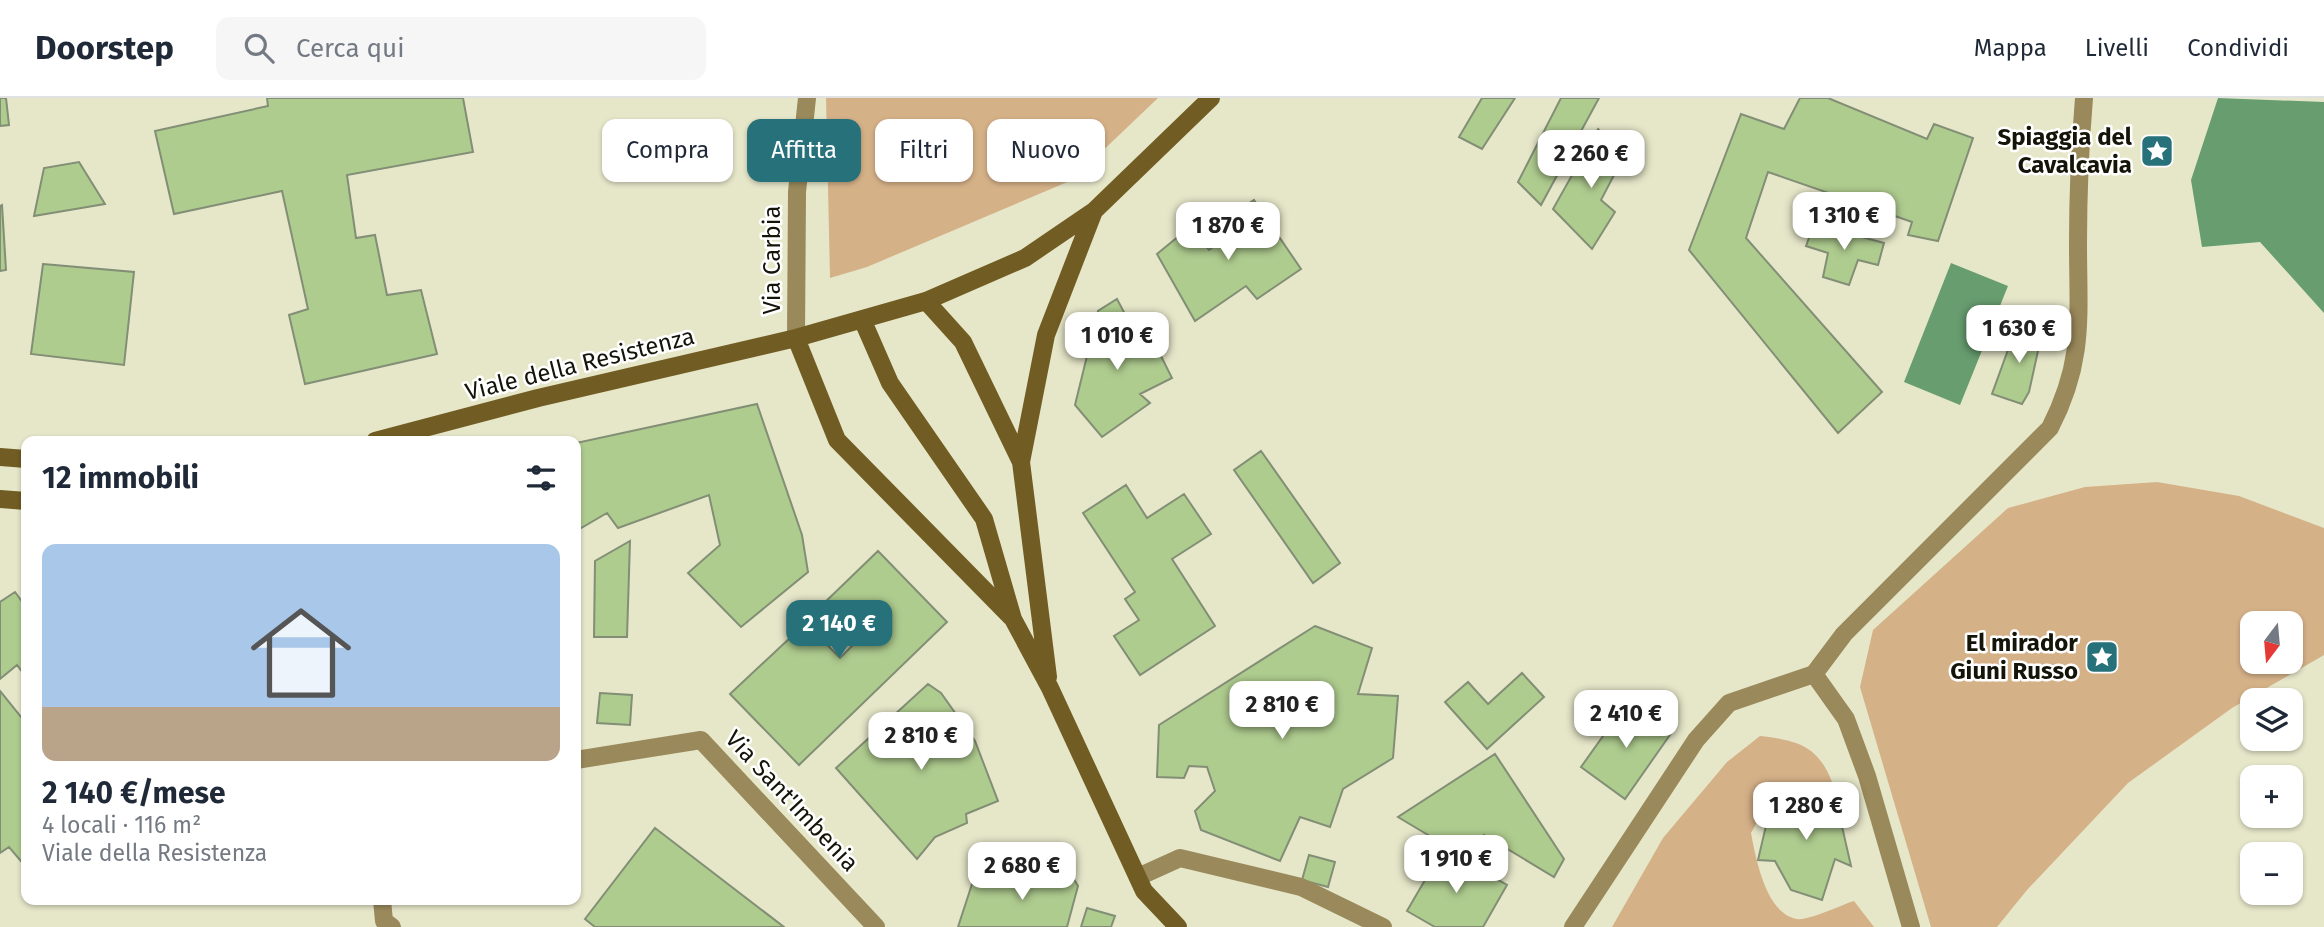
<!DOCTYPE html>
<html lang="it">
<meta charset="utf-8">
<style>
body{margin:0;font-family:"Fira Sans",sans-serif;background:#f6f6f7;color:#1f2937;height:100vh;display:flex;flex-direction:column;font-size:26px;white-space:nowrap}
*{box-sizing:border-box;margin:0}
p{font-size:23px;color:#747a83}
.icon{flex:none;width:38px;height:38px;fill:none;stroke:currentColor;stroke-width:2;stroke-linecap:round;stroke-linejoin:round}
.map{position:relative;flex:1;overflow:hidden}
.panel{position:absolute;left:21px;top:338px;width:560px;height:469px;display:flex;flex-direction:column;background:#fff;border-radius:14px;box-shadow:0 2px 5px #0004}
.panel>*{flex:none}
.hud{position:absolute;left:602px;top:21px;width:665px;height:63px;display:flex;gap:14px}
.needle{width:46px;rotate:196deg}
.tools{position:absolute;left:2240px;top:513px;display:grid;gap:14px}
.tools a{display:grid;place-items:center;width:63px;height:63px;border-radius:14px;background:#fff;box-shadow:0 2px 5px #0004;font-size:35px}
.price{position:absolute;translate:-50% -60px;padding:0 16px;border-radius:14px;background:#fff;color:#222;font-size:23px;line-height:46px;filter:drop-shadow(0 2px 4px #0008)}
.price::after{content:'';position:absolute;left:50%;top:42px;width:21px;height:16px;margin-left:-10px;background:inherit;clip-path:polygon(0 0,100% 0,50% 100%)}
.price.current{background:#27717a;color:#fff}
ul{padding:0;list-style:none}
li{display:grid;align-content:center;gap:14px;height:371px;padding:0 21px}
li+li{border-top:2px solid #e0e1e3}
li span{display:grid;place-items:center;height:217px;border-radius:14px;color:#555}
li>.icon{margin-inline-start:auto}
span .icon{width:126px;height:126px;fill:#fffc;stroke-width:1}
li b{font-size:30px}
h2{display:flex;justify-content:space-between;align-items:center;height:84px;padding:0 21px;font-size:30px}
.pill{padding:0 24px;border-radius:14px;background:#fff;box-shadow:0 2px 5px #0004;font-size:24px;line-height:63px}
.pill.current{background:#27717a;color:#fff}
header{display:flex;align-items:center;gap:42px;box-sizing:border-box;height:98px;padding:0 35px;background:#fff;border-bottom:2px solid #e0e1e3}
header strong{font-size:33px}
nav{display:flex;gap:38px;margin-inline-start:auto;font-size:24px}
.search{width:490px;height:63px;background:#f6f6f7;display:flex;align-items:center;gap:18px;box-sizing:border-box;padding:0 24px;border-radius:14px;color:#747a83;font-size:26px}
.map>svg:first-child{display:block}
.green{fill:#d5b188;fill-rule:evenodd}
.water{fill:#679d6f}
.building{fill:#afcc8f;stroke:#828e75;stroke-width:2}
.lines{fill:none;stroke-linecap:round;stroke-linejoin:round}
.street{stroke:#9a895b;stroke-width:18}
.secondary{stroke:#715d23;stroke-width:18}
.labels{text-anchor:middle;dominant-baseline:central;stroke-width:5;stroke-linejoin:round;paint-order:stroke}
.poi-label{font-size:24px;font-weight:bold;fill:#141409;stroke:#fff;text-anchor:end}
.street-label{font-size:24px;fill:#141409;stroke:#fff}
</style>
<header>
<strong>Doorstep</strong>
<div class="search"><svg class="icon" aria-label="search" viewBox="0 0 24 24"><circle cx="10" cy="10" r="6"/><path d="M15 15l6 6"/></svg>Cerca qui</div>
<nav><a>Mappa</a><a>Livelli</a><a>Condividi</a></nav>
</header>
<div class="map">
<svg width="2324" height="829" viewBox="0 0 2324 829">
<rect width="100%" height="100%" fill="#e6e7c9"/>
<path class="green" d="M 826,0 L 1158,0 L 1072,82 L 867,169 L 830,180 Z
M 2157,384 L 2239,398 L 2324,430 L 2324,557 L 2232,610 L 2128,685 L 2027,792 L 1997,829 L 1931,829 L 1860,589 L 1873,532 L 2008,410 L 2085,389 ZM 2252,525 L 2291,525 L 2291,564 L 2252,564 Z
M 1760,638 C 1796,642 1818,647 1832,684 L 1796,693 L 1765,710 L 1751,735 C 1756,761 1766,816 1797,821 C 1808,823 1841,807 1854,803 L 1874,829 L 1612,829 L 1663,740 L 1727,664 Z"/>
<path class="water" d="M 2218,0 L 2324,4 L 2324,215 L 2260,144 L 2202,149 L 2191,82 Z
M 1951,165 L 2008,188 L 1960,307 L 1904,284 Z"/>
<path class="building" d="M 0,0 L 6,0 L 9,27 L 0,28 Z
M 267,0 L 463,0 L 473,54 L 347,77 L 356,140 L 375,137 L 387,197 L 421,192 L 437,256 L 305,286 L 289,217 L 308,211 L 282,93 L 174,116 L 155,33 L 268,8 Z
M 1482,0 L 1515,0 L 1482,51 L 1459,39 Z
M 1561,0 L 1599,0 L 1541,107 L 1518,84 Z
M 1800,0 L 1828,0 L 1927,41 L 1934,26 L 1973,40 L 1938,143 L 1908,137 L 1912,124 L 1768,74 L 1746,140 L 1882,294 L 1838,335 L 1689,152 L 1741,16 L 1784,31 Z
M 1598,31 L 1625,56 L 1601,102 L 1615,114 L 1592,151 L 1553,111 Z
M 79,64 L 105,106 L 34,118 L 44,70 Z
M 1254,102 L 1301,171 L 1257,201 L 1246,188 L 1195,223 L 1157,156 L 1190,129 L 1209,152 L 1230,137 L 1220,125 Z
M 2,107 L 6,172 L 0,173 L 0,108 Z
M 1814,126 L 1884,145 L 1878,167 L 1858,162 L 1849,187 L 1823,179 L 1828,155 L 1806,148 Z
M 43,166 L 134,174 L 124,267 L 31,256 Z
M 1117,201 L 1146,256 L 1156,248 L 1172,280 L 1140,296 L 1150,305 L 1102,339 L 1075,307 L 1098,213 Z
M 2017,227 L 2043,230 L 2029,294 L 2022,306 L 1992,296 Z
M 757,306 L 802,437 L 808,474 L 741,529 L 688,475 L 720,447 L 709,397 L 618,430 L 607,415 L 576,433 L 576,345 Z
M 1261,353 L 1340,465 L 1313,485 L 1234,372 Z
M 1126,387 L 1147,420 L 1184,396 L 1211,436 L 1172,461 L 1215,528 L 1140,577 L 1114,538 L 1139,522 L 1125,501 L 1135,494 L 1083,415 Z
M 630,443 L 627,539 L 594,539 L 595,463 Z
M 878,453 L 947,524 L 799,667 L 730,596 L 806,525 L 840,560 L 856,544 L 821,508 Z
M 15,494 L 26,509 L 26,579 L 17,567 L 0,581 L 0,504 Z
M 1315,528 L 1372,550 L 1358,596 L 1398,598 L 1393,660 L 1343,691 L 1330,729 L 1300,719 L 1280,763 L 1201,732 L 1195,713 L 1215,693 L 1207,669 L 1189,668 L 1184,680 L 1157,679 L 1159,627 Z
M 576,546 L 580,641 L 576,641 Z
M 1522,575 L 1544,599 L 1487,651 L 1445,604 L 1468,584 L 1488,606 Z
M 928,586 L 941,595 L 975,643 L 998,703 L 966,716 L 967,725 L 935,739 L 917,761 L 836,670 Z
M 0,593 L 26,625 L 26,769 L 9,749 L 0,755 Z
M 600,595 L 632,597 L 630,627 L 597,625 Z
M 1628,603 L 1672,634 L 1625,701 L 1581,669 Z
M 1495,656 L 1564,761 L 1554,779 L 1484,737 L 1470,762 L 1398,719 Z
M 1833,689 L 1851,768 L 1835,761 L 1822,802 L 1791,792 L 1775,763 L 1758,762 L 1768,719 L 1790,702 Z
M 655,730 L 784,829 L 595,829 L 585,821 Z
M 1443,751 L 1507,787 L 1483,829 L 1435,829 L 1407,813 Z
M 1309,757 L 1335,764 L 1328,789 L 1302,782 Z
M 1051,767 L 1069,773 L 1078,788 L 1067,829 L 958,829 L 974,780 L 1014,789 L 1021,771 L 1048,779 Z
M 1087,810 L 1115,818 L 1111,829 L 1081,829 Z"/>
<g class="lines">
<path class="street" d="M 796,240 L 797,94 L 807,0
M 1814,576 L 1846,621 L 1867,678 L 1911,829
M 576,662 L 701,642 L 876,829
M 1138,779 L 1180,760 L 1301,789 L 1383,829
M 382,802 L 384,823 L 392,829
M 1573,829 L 1696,642 L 1729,605 L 1814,576 L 1844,536 L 2050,330 C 2085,262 2078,218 2078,146 C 2078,97 2080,48 2084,0"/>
<path class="secondary" d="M 926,203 L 963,244 L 1021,364 L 1048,579
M 862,221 L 890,285 L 984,421 L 1013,521 L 1050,590 L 1144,793 L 1178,829
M 796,240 L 837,342 L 1011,519
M 375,343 L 538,300 L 796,240 L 926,203 L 1025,160 L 1094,113 L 1211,0
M 0,359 L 26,361
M 1021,364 L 1046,237 L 1094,113
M 0,401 L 26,403"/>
</g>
<defs>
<symbol id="sight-square" viewBox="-11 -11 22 22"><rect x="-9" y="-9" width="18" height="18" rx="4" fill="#27717a" stroke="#fff"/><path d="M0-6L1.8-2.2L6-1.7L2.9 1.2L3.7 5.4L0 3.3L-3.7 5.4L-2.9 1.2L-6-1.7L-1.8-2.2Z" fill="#fff"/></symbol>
</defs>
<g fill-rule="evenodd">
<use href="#sight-square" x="2138" y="34" width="38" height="38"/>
<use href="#sight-square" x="2083" y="540" width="38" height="38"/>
</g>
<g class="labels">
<g class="poi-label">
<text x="2132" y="39">Spiaggia del<tspan x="2132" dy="28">Cavalcavia</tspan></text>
<text x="2078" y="545">El mirador<tspan x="2078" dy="28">Giuni Russo</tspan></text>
</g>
<g class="street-label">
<text transform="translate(772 162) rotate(-90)">Via Carbia</text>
<text transform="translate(580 266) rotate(-14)">Viale della Resistenza</text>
<text transform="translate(792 703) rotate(47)">Via Sant'Imbenia</text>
</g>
</g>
</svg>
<div class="tools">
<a><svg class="needle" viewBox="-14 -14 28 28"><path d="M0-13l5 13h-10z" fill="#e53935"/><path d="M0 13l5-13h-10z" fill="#747a83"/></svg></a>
<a><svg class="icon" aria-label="layers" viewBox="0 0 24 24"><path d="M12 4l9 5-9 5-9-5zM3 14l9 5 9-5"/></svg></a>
<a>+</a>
<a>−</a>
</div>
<b class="price" style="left:1591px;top:92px">2 260 €</b>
<b class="price" style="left:1844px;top:154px">1 310 €</b>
<b class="price" style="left:1228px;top:164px">1 870 €</b>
<b class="price" style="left:2019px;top:267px">1 630 €</b>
<b class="price" style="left:1117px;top:274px">1 010 €</b>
<b class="price current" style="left:839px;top:562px">2 140 €</b>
<b class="price" style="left:1282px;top:643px">2 810 €</b>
<b class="price" style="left:1626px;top:652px">2 410 €</b>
<b class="price" style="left:921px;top:674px">2 810 €</b>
<b class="price" style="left:1806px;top:744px">1 280 €</b>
<b class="price" style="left:1456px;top:797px">1 910 €</b>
<b class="price" style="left:1022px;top:804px">2 680 €</b>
<div class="hud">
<a class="pill">Compra</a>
<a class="pill current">Affitta</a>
<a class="pill">Filtri</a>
<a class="pill">Nuovo</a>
</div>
<section class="panel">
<h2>12 immobili<svg class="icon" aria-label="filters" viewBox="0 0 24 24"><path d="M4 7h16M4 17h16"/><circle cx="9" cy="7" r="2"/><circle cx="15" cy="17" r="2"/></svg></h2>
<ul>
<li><span style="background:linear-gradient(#a9c7e8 75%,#b9a48a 0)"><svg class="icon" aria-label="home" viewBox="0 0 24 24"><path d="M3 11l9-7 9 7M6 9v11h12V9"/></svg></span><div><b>2 140 €/mese</b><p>4 locali · 116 m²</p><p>Viale della Resistenza</p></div></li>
</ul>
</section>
</div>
